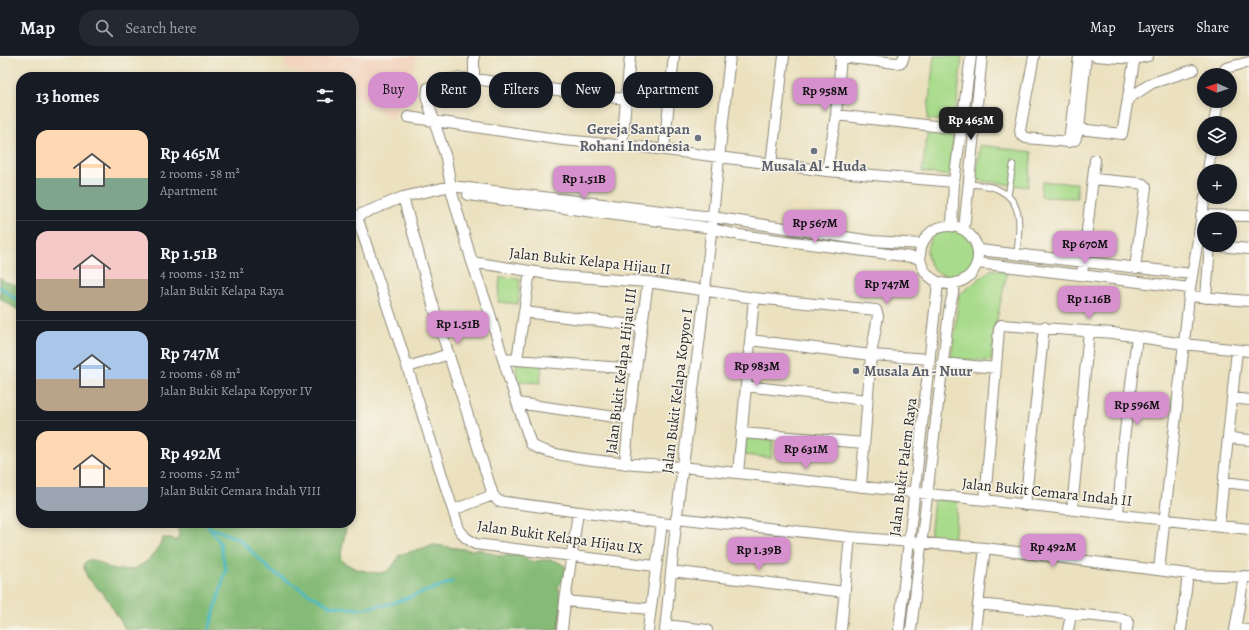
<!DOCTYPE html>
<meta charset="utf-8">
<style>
body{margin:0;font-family:Alegreya,serif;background:#242831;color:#f1f3f6;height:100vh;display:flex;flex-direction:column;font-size:15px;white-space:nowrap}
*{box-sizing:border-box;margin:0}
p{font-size:13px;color:#9ea1a6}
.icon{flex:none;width:22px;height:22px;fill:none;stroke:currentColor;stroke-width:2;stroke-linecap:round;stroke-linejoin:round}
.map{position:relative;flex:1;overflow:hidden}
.side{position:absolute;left:16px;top:16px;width:340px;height:456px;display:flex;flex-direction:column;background:#171b24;border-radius:16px;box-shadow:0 2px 6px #0003}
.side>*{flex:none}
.banner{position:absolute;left:368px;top:16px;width:380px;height:36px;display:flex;gap:8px}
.needle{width:26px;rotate:272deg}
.buttons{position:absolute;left:1197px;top:12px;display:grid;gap:8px}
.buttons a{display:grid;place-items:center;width:40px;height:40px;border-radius:50%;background:#171b24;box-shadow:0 2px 6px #0003;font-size:20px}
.price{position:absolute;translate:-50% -34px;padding:0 9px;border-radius:8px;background:#d690ce;color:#111;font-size:13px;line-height:26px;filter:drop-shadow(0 1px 2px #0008)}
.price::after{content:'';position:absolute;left:50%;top:24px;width:12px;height:9px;margin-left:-6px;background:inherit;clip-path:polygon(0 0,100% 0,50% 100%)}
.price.active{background:#222;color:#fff}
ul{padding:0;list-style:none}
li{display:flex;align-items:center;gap:12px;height:100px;padding:0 20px}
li+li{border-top:1px solid #363941}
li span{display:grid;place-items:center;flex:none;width:112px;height:80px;border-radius:12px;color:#555}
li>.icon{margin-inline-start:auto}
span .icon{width:48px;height:48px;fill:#fffc;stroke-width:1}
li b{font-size:17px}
h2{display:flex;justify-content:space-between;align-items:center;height:48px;padding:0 20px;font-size:17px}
.pill{padding:0 14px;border-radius:16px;background:#171b24;box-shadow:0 2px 6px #0003;font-size:14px;line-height:36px}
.pill.active{background:#d690ce;color:#111}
header{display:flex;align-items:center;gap:24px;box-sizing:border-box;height:56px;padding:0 20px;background:#171b24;border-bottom:1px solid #363941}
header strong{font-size:19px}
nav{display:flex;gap:22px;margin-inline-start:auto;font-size:14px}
.search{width:280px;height:36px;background:#242831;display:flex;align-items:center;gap:10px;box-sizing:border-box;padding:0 14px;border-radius:16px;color:#9ea1a6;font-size:15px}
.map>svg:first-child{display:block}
.built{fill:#f3d4be}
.green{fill:#a8db8b;stroke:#6a835b}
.forest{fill:#86bb77;stroke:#587351}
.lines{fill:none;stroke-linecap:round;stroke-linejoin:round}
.stream{stroke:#4cbac3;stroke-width:3}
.service-casing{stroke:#8b8675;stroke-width:7}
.minor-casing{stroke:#8b8675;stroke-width:12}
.service{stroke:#fff;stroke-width:5}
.minor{stroke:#fff;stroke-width:10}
.worship-dot{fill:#6b7280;stroke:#f7f3e8;stroke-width:1.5}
.labels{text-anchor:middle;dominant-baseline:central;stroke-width:3;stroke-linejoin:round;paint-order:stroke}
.worship-label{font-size:15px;font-weight:bold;fill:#5b616d;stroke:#f7f3e8;text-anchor:end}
.street-label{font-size:15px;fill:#2b2b2b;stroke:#f7f3e8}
</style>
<header>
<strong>Map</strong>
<div class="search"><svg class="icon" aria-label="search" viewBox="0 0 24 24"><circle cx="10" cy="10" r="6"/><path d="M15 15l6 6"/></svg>Search here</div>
<nav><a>Map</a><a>Layers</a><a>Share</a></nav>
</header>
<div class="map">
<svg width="1249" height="574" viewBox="0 0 1249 574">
<rect width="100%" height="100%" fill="#f7f3e8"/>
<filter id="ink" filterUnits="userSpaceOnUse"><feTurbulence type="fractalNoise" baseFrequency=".025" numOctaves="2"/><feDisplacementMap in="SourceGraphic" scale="8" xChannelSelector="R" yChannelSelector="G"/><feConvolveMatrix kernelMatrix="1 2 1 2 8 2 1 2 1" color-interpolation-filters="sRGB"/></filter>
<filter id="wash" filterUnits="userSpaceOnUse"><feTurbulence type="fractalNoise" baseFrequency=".012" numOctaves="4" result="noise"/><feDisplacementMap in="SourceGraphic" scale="16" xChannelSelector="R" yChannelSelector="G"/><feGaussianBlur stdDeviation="0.9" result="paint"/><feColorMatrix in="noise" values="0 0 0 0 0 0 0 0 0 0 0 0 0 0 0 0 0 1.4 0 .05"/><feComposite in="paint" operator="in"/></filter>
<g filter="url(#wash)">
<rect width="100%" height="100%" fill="#ebe1bf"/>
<path class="built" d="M 288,0 L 416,0 L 415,9 L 394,64 L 351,38 L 351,21 L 310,21 L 283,11 Z"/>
<path class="green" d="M 934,0 L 962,0 L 955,66 L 927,63 Z
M 928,73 L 954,77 L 949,120 L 922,116 Z
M 980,89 L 1032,96 L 1028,131 L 976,124 Z
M 1042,126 L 1077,127 L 1077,142 L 1041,141 Z
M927 196a24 24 0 1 1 48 0a24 24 0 1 1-48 0Z
M 992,213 L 1007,216 L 996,268 L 991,305 L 951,303 L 959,239 Z
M 500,221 L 520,222 L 518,248 L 498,246 Z
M 517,306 L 542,308 L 540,327 L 515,325 Z
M 746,381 L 773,384 L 771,402 L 745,399 Z
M 934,443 L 958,446 L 954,485 L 930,483 Z"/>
<path class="forest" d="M 0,221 L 4,225 L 21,231 L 21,256 L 0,242 Z
M 177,467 L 347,467 L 340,503 C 350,511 353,512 365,515 C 384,519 390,518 399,499 L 434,489 L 471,494 L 479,493 L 499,500 L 521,499 L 532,506 C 545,503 555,502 566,511 L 565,521 L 558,530 L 562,548 L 558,574 L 126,574 L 106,541 L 87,521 L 84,512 L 84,507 L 88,504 C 99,503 103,510 113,513 C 138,519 154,502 163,482 L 172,482 L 176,485 L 179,479 Z"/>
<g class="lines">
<path class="stream" d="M 0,231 L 21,247
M 206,467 L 220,487 L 226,514 L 209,574
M 208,471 L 239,483 L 271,515 L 330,550 L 360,553 L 390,548 L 452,526"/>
</g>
</g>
<g filter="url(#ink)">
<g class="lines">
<defs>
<path id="service" d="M 969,128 C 978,129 991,129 999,134 C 1025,146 1019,174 1017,197
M 1008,140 L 1013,109"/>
<path id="minor" d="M 474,0 L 474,23 C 451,21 448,23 428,32 L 427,43 L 446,102 L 452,137 L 472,206 L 490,258 L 509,323 L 531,388 C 551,405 652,409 682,411 L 1249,473
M 1034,0 L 1020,74 L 1021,79 L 1026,82 L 1069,86 L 1075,84 L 1079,73 L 1086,0
M 1095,0 L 1135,3 L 1148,0
M 840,1 L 896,7 L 902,6 L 904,0
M 1221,19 L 1226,12 L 1249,6
M 474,23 L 625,43
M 1129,42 L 1152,27 L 1193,14
M 836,59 L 961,73
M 408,61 L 563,84 L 650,92 L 827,115 L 954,126
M 1214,67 L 1218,45
M 1079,73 L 1122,78 L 1135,0
M 1069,86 L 1079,0
M 622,89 L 630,0
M 664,93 L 674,0
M 771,108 L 784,0
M 827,115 L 836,59 L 841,0
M 1208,115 L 1211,93
M 1093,123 L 1137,127 L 1143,128 L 1146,131 L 1135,212
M 468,139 L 704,171 L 739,179 L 919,202
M 403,141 L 433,249 L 493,439 L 498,445 L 676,469
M 1201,159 L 1249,160
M 952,169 L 954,126 L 971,0
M920 199a29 29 0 1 1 58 0a29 29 0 1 1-58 0Z
M 964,173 L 982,0
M 979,194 L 1192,218
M 472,206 L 561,220 L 648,226 L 754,242 L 876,254 L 878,260 L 871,299 L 861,431
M 978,207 L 1190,232
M 1082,219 L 1095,104
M 1189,240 L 1249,245
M 1206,242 L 1210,189 L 1249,193
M 524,256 L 641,270
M 750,284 L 871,299 L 930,303
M 503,303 L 636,313
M 517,304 L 530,215
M 942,307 L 996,312
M 408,311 L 449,298
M 746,330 L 867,344
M 1232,342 L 1249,344
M 517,347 L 629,363
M 742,377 L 864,387
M 1229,382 L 1249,384
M 625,408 L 629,363 L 648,226
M 738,417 L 754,242
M 1224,426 L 1249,429
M 985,445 L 999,273 L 1001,269 L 1113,277 L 1184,288 L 1249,295
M 1025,449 L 1044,271
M 1072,453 L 1089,275
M 453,454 L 493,439
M 1118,458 L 1123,391 L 1137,281
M 676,462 L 850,481 L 985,492 L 1196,519 L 1249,521
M 1219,469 L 1237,294
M 655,510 L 475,488 L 465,481 L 459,473 L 399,285 L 358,164 L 359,159 L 403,141 L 451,130 L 712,161 L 872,185 L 921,188
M 1159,514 L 1190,232 L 1205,141
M 671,515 L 845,536
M 565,545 L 578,456
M 978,548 L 1124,563 L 1128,565 L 1127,574
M 666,569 L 707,574
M 1235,573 L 1248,574
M 562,574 L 565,545 L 650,553
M 648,574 L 662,467
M 665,574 L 679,440 L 700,280 L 730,0
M 841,574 L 850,481
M 899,574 L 938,227
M 911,574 L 949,255 L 955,228
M 975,574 L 985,492
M 1068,574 L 1071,559
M 1181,574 L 1188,518
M 1235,574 L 1244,520"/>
</defs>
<use href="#service" class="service-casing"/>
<use href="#minor" class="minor-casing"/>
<use href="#service" class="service"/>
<use href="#minor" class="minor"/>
</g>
</g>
<g class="worship-dot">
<circle cx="698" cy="82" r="4"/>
<circle cx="814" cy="95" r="4"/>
<circle cx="856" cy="315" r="4"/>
</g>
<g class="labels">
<g class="worship-label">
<text x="690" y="73">Gereja Santapan<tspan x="690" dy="17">Rohani Indonesia</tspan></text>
<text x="814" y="110" text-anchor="middle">Musala Al - Huda</text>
<text x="864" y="315" text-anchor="start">Musala An - Nuur</text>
</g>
<g class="street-label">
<text transform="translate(590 205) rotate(6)">Jalan Bukit Kelapa Hijau II</text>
<text transform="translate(621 315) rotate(-83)">Jalan Bukit Kelapa Hijau III</text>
<text transform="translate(677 335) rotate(-83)">Jalan Bukit Kelapa Kopyor I</text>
<text transform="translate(903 411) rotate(-83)">Jalan Bukit Palem Raya</text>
<text transform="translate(1047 436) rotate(6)">Jalan Bukit Cemara Indah II</text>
<text transform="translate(560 481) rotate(8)">Jalan Bukit Kelapa Hijau IX</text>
</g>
</g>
</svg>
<div class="buttons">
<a><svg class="needle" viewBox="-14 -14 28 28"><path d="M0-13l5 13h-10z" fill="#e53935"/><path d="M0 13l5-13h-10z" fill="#9ea1a6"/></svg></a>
<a><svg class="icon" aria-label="layers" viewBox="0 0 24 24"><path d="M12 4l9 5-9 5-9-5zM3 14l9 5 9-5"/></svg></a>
<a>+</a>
<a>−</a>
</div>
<b class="price" style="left:825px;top:56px">Rp 958M</b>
<b class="price active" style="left:971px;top:85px">Rp 465M</b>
<b class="price" style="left:584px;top:144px">Rp 1.51B</b>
<b class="price" style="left:815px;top:188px">Rp 567M</b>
<b class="price" style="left:1085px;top:209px">Rp 670M</b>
<b class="price" style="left:887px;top:249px">Rp 747M</b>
<b class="price" style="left:1089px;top:264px">Rp 1.16B</b>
<b class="price" style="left:458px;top:289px">Rp 1.51B</b>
<b class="price" style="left:757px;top:331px">Rp 983M</b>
<b class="price" style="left:1137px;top:370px">Rp 596M</b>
<b class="price" style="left:806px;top:414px">Rp 631M</b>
<b class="price" style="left:1053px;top:512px">Rp 492M</b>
<b class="price" style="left:759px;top:515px">Rp 1.39B</b>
<div class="banner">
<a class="pill active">Buy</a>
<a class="pill">Rent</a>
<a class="pill">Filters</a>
<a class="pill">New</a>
<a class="pill">Apartment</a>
</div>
<section class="side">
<h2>13 homes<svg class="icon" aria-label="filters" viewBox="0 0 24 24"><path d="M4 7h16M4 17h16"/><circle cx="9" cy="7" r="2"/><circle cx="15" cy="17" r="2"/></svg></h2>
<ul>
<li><span style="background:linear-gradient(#ffd9b3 60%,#7fa58c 0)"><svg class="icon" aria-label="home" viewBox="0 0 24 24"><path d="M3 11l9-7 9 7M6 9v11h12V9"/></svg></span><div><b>Rp 465M</b><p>2 rooms · 58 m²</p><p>Apartment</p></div></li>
<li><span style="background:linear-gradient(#f6c9c9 60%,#b9a48a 0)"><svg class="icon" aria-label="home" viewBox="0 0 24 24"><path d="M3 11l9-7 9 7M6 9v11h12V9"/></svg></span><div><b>Rp 1.51B</b><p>4 rooms · 132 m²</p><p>Jalan Bukit Kelapa Raya</p></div></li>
<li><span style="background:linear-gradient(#a9c7e8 60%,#b9a48a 0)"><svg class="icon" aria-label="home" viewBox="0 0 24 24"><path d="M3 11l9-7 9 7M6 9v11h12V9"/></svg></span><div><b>Rp 747M</b><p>2 rooms · 68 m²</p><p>Jalan Bukit Kelapa Kopyor IV</p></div></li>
<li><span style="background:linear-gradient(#ffd9b3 70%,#9aa5b1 0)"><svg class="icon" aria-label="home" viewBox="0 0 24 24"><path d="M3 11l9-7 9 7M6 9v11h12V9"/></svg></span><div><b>Rp 492M</b><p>2 rooms · 52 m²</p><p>Jalan Bukit Cemara Indah VIII</p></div></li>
</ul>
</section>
</div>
